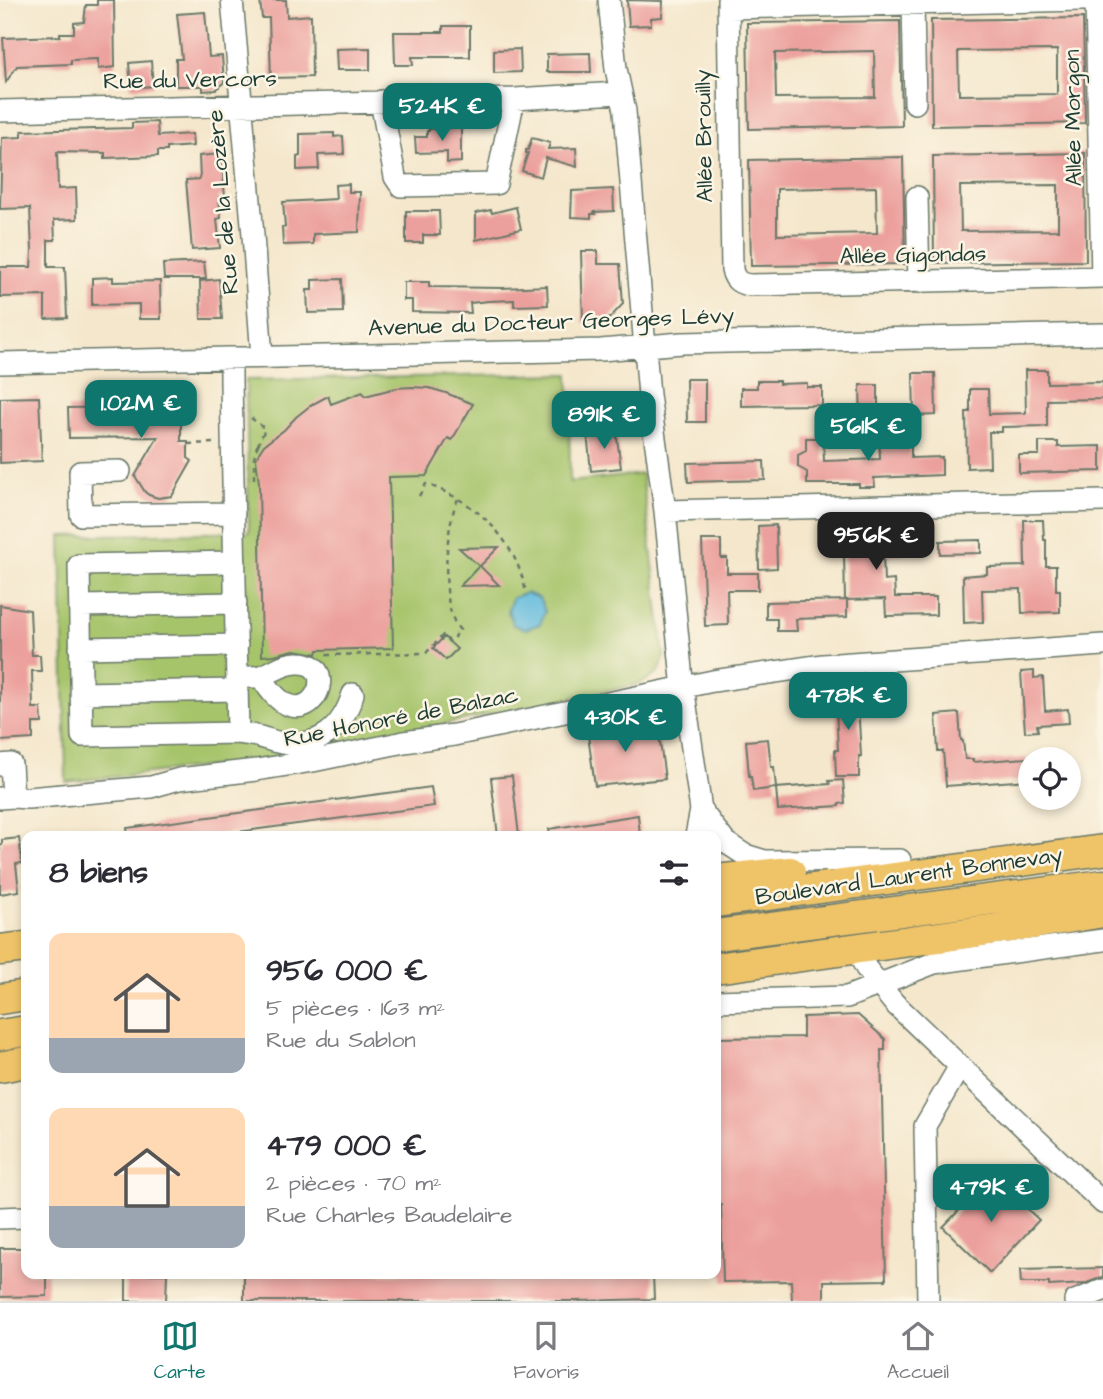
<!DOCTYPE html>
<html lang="fr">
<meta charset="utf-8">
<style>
body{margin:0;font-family:"Architects Daughter",sans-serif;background:#f2f2f3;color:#2b2b33;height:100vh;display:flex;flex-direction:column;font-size:26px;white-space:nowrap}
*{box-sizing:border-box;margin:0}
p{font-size:23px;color:#7c7c81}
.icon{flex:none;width:38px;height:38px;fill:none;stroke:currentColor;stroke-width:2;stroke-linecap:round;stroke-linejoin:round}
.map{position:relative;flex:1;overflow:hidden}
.side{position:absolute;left:21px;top:831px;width:700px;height:448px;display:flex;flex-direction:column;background:#fff;border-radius:14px;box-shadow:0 4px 10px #0003}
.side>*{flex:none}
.fabs{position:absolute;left:1018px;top:747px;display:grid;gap:14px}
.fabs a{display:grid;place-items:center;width:63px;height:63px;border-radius:50%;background:#fff;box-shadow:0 4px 10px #0003;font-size:35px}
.price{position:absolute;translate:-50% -60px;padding:0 16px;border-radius:14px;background:#0f766e;color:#fff;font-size:23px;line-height:46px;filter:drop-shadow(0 2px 4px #0008)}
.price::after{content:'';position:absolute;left:50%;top:42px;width:21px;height:16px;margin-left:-10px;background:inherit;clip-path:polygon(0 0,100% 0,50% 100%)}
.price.on{background:#222;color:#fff}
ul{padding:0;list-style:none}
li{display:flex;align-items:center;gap:21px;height:175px;padding:0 28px}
li span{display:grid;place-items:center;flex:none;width:196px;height:140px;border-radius:14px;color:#555}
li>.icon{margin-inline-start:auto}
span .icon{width:84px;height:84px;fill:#fffc;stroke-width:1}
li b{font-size:30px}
h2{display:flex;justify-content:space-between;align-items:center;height:84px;padding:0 28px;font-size:30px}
.tabs{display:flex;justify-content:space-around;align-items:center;height:98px;border-top:2px solid #e1e1e2;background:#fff;font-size:19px;color:#7c7c81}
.tabs a{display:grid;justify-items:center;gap:4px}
.tabs .on{color:#0f766e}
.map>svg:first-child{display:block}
.green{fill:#a6c46b;stroke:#628050;stroke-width:2}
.water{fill:#5fbadd;stroke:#3f7c88;stroke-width:2}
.building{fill:#eca09d;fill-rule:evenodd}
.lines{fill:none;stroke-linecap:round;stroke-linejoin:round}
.minor-casing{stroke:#6a7869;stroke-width:24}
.highway-casing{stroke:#6a7869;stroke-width:33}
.path{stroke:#6a7869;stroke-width:2.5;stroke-dasharray:5 5;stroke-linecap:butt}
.minor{stroke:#fff;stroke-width:21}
.highway{stroke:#efc469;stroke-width:30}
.labels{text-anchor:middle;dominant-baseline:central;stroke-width:5;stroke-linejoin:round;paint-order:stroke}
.street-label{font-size:23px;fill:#1f3d34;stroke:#fcf5e5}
</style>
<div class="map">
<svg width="1103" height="1301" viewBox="0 0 1103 1301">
<rect width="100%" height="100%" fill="#fcf5e5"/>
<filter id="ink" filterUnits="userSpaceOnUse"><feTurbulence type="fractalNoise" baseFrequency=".0143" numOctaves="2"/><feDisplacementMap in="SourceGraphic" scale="14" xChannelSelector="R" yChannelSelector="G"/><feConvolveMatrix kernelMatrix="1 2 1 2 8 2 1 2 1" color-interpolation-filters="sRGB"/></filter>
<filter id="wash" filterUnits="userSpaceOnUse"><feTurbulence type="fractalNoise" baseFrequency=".00686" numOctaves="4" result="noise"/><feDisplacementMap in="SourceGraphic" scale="28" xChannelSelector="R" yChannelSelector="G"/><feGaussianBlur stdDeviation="1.57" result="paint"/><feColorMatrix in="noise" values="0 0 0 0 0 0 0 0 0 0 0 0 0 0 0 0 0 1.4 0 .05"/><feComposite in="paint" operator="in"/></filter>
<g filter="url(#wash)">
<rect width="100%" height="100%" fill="#f4e7cc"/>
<path class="green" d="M 569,374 L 570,482 L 642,474 L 664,655 C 663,673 651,680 635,685 L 260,761 L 66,782 L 61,536 L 249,532 L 246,380 Z"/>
<path class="water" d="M 526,593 L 539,598 L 545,611 L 540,624 L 526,629 L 513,625 L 508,611 L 512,598 Z"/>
<g id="blocks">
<path class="building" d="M 97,0 L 114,0 L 115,67 L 98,69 L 98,59 L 71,60 L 71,64 L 17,66 L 6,82 L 3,38 L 60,36 L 60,33 L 74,33 L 74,23 L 84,22 L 86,5 L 97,5 Z
M 260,0 L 286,0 L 287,17 L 311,15 L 312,77 L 271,78 L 269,18 L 262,18 Z
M 627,0 L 663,1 L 662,17 L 651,18 L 651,25 L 629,26 Z
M 205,12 L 209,57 L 222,56 L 224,82 L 216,90 L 203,91 L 203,86 L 176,86 L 176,59 L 182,59 L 177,14 Z
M 1083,18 L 1085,123 L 932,126 L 931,20 ZM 1057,50 L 1057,94 L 959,95 L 958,51 Z
M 900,21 L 902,126 L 749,129 L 747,23 ZM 874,51 L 875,97 L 776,98 L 775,53 Z
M 443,26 L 470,26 L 470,57 L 412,57 L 413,65 L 395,65 L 394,32 L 443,32 Z
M 370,48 L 370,70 L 337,70 L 336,49 Z
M 520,49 L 521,72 L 494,73 L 494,50 Z
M 590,53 L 591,72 L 547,72 L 547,54 Z
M 151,61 L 153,86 L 131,88 L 129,63 Z
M 157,122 L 158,136 L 192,134 L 193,146 L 167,148 L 167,151 L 158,151 L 158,156 L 105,158 L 105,153 L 57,152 L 58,189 L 76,188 L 77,219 L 54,220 L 55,240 L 48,240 L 48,267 L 65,267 L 67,318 L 45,319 L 45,296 L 0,297 L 0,267 L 31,267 L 32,250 L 30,208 L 0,209 L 2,138 L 22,137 L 22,131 L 132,128 L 132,123 Z
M 461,127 L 461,162 L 447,163 L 447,152 L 416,153 L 415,137 L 427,137 L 427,131 L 429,131 L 429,129 Z
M 334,133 L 334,137 L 343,136 L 344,154 L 318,155 L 319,169 L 297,170 L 297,157 L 300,156 L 300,134 Z
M 532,138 L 550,143 L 548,149 L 576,148 L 577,167 L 546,158 L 541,177 L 522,171 L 528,153 L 526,153 L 526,150 L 528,150 Z
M 1085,153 L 1086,261 L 934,263 L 933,156 ZM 1058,185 L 1058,230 L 961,231 L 960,186 Z
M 221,154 L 225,197 L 219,197 L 221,218 L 217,219 L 220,248 L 192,250 L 186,180 L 200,179 L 199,156 Z
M 903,157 L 905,264 L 751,266 L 749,160 ZM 876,187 L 877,233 L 777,235 L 777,189 Z
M 349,184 L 349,192 L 360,192 L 359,232 L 313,234 L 313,244 L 283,245 L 282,227 L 285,227 L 283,202 L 336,199 L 335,185 Z
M 613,189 L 614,211 L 594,212 L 595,214 L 591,214 L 591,218 L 571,217 L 572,191 Z
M 516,207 L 521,229 L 476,240 L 476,213 L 491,210 L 492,213 Z
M 406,211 L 439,211 L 440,235 L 423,235 L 423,243 L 406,243 Z
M 581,251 L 598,251 L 598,264 L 620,264 L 623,304 L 606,322 L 583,323 Z
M 204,262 L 206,279 L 164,279 L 163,264 Z
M 113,277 L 113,282 L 160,281 L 161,319 L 139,319 L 139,304 L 92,305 L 92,278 Z
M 219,279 L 222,319 L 201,319 L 200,281 Z
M 342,279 L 343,312 L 308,313 L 307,290 L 312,290 L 312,280 Z
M 404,282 L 429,282 L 429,287 L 502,288 L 547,286 L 548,305 L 514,306 L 514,300 L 489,301 L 470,303 L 471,313 L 412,312 L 412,300 L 404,300 Z
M 1025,370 L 1047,370 L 1047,383 L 1103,382 L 1103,399 L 1047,400 L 1047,426 L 1002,427 L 1002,432 L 989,432 L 990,467 L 967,468 L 966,412 L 970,412 L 970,389 L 988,389 L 989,414 L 1026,413 Z
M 913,373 L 935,373 L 936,415 L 914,416 Z
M 686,379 L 705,379 L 705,422 L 687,422 Z
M 757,381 L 779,381 L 779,384 L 807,383 L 807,387 L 822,387 L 822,405 L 741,406 L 741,388 L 757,388 Z
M 860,385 L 878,385 L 878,425 L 861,425 Z
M 412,387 L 429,388 L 446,393 L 473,404 L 452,440 L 448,438 L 426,476 L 389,477 L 393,648 L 318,650 L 317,654 L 294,650 L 274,655 L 262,656 L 259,483 L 256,459 L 260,451 L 264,445 L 284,430 L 296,417 L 311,405 L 328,396 L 331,404 L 363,392 L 365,396 L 396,388 Z
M 39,397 L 42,461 L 0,463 L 0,398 Z
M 181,406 L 181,441 L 188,441 L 188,458 L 192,461 L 172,496 L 158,498 L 149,495 L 145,492 L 135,476 L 158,437 L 69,438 L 68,408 Z
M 616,430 L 621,468 L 591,471 L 587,433 Z
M 879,431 L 911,431 L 911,458 L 942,457 L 942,475 L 874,478 L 875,487 L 859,487 L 859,484 L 807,484 L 807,472 L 798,467 L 798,455 L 806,451 L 806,438 L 823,438 L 824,461 L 880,459 Z
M 1039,442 L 1058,442 L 1058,447 L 1101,446 L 1101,471 L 1019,473 L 1019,455 L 1039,455 Z
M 764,461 L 765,480 L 688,482 L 687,463 Z
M 1024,520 L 1043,520 L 1044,540 L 1046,540 L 1046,566 L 1056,566 L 1056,590 L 1060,590 L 1060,612 L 1022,613 L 1021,589 L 982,590 L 983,622 L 964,623 L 963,576 L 987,574 L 987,567 L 1025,566 Z
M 776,525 L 777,568 L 759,569 L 758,526 Z
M 832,531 L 861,531 L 861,535 L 909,534 L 909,552 L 902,552 L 902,554 L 883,555 L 884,581 L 894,580 L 895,597 L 936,597 L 936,615 L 886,616 L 885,599 L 845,600 L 844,553 L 831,553 Z
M 702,540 L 721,540 L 721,558 L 727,558 L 727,573 L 758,573 L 758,590 L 727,590 L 728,625 L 705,626 Z
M 981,540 L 981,553 L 940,554 L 940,541 Z
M 499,547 L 480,566 L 499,585 L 460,586 L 479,566 L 459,548 Z
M 847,600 L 847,617 L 796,619 L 797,631 L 777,631 L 777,619 L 766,619 L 766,602 Z
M 0,605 L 30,610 L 32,655 L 40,655 L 41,671 L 32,671 L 33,708 L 41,708 L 42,723 L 33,723 L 33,739 L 0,741 Z
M 444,637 L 457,649 L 446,660 L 433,648 Z
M 1034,671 L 1034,678 L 1043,677 L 1045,711 L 1068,709 L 1069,723 L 1037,725 L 1038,731 L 1025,732 L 1021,672 Z
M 857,686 L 861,756 L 859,756 L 859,777 L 836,777 L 835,750 L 838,750 L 835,687 Z
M 959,713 L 961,740 L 963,741 L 965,759 L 973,759 L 973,762 L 1027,758 L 1028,780 L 946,786 L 943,751 L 938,751 L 936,715 Z
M 642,720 L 643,736 L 659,734 L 665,779 L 595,786 L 587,728 Z
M 768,739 L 771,767 L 774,767 L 776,788 L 753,791 L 751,776 L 749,776 L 746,741 Z
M 512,776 L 519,836 L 498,836 L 491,778 Z
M 843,780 L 845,803 L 839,804 L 839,806 L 778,810 L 776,788 L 830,784 L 829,781 Z
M 431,787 L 434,806 L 207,836 L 128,836 L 127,828 Z
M 638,815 L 640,835 L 626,836 L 550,836 L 549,829 Z
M 19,838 L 22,863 L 16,864 L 19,891 L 0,894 L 0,845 L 2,845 L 2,840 Z
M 858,1015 L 885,1039 L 885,1050 L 881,1050 L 886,1280 L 824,1281 L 824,1301 L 792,1301 L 791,1281 L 723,1282 L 721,1205 L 716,1205 L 716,1038 L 803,1037 L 803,1017 Z
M 992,1176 L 1039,1220 L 990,1273 L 943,1227 Z
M 0,1248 L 26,1248 L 26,1274 L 47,1274 L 47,1296 L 0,1297 Z
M 1103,1268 L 1103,1277 L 1084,1284 L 1049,1286 L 1049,1283 L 1021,1283 L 1020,1270 Z
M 126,1274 L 167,1274 L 166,1301 L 126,1301 Z
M 244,1274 L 653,1274 L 654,1299 L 576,1301 L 244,1301 Z"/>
</g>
</g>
<g filter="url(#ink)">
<use href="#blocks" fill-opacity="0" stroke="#6a7869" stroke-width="2"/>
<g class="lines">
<defs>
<path id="minor" d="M 232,0 L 253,235 L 262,357
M 609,0 L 616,69 L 625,111 L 649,395 L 665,511 L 682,679 L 701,810 L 696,836
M 728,0 L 732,270 C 735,281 740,284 751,285 L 1103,277
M 1096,0 L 1102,277
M 913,4 L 915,103
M 728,8 L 1083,0
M 381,101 L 395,177 L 401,186 L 496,184 L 514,99
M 0,111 L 514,99 L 620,93
M 917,197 L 919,282
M 231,358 L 231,381 L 238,733 L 82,736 L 79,565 L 235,562
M 0,363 L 601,350 L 682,343 L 1103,334
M 120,471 L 80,472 L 81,515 L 234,513
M 665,511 L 1103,501
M 80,606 L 236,603
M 80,648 L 237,645
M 237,677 C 246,677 256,678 264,675 C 276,670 286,662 299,663 C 346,663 304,752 261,676
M 81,693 L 237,690
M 238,733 C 245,734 254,735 260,737 C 268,739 274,742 282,743 C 320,748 342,729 353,694
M 0,765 L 11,764 L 13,797
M 0,798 L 13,797 L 28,798 L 151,787 L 179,779 L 256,770 L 313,761 L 404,742 L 454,735 L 713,681 L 823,665 L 1103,645
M 701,810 L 725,842 L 745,855 L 765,861 L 900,860
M 856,949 L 866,968 L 894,1003 L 1103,1203
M 716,1001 L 847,997 L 934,963 L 1103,940
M 0,1218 L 26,1217
M 928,1301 L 925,1126 L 960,1066
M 1075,1301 L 1103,1290"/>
<path id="highway" d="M 716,880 L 790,872
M 716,902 L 1103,850
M 716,935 L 1103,885
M 0,950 L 26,947
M 716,968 L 1025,925 L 1103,912
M 0,999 L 26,995
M 0,1035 L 26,1031
M 0,1067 L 26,1062"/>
</defs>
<use href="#minor" class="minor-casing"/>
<use href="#highway" class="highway-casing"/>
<path class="path" d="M 251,418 L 264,428 L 264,431 L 258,445
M 188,444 L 214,443
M 254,479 L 254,458 L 257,446 L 262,448
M 419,496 L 426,484 C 477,502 516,539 526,593
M 326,655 L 426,653 L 443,635 L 450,642 L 460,630 C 439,609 445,525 458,499"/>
<use href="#minor" class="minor"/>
<use href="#highway" class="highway"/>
</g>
</g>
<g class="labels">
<g class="street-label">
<text transform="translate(190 80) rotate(-1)">Rue du Vercors</text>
<text transform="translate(1073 118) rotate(-91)">Allée Morgon</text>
<text transform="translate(704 136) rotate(-91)">Allée Brouilly</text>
<text transform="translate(223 202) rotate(-95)">Rue de la Lozère</text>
<text transform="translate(913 255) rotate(-1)">Allée Gigondas</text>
<text transform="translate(551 322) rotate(-2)">Avenue du Docteur Georges Lévy</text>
<text transform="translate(401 717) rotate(-11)">Rue Honoré de Balzac</text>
<text transform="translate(909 876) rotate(-8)">Boulevard Laurent Bonnevay</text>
</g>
</g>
</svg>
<div class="fabs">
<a><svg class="icon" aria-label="locate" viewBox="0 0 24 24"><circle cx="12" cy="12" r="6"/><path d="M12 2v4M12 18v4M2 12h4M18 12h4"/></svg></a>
</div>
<b class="price" style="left:442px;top:143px">524K €</b>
<b class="price" style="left:141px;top:440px">1.02M €</b>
<b class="price" style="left:604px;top:451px">891K €</b>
<b class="price" style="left:868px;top:463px">561K €</b>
<b class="price on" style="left:876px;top:572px">956K €</b>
<b class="price" style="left:848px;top:732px">478K €</b>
<b class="price" style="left:625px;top:754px">430K €</b>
<b class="price" style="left:991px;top:1224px">479K €</b>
<section class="side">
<h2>8 biens<svg class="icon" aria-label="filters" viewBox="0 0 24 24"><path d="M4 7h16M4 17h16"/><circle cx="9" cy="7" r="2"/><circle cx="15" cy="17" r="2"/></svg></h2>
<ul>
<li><span style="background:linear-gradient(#ffd9b3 75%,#9aa5b1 0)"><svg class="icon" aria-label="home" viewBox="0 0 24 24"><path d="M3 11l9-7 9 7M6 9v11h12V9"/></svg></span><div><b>956 000 €</b><p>5 pièces · 163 m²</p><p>Rue du Sablon</p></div></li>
<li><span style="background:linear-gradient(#ffd9b3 70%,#9aa5b1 0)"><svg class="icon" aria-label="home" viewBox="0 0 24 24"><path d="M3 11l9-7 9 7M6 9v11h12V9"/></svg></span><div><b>479 000 €</b><p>2 pièces · 70 m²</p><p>Rue Charles Baudelaire</p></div></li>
</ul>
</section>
</div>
<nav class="tabs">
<a class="on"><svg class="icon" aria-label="map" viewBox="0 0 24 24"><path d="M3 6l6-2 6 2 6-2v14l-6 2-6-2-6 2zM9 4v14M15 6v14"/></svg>Carte</a>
<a><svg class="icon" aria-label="saved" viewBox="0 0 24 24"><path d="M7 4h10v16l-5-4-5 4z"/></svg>Favoris</a>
<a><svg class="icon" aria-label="home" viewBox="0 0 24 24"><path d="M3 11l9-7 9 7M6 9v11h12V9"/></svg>Accueil</a>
</nav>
